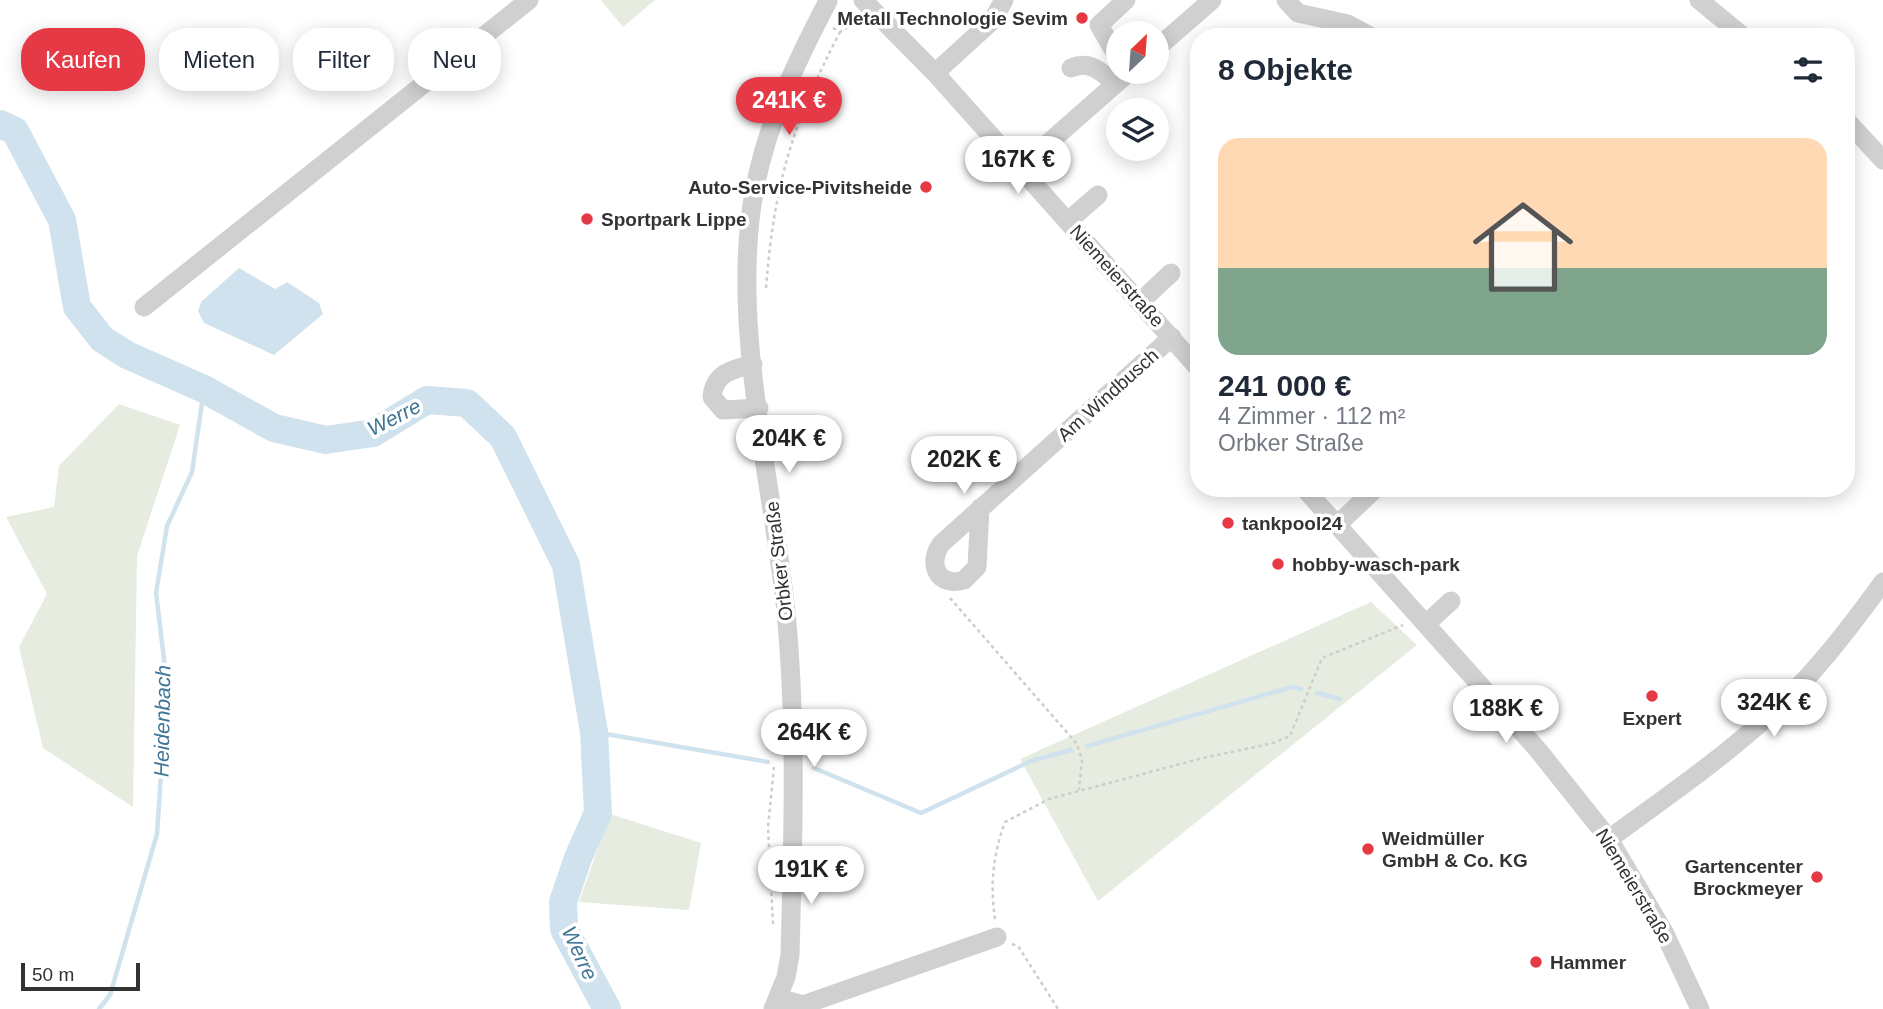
<!DOCTYPE html>
<html lang="de">
<meta charset="utf-8">
<style>
body{margin:0;font-family:Helvetica,sans-serif;background:#f2f2f3;color:#1f2937;height:100vh;display:flex;flex-direction:column;font-size:26px;white-space:nowrap}
*{box-sizing:border-box;margin:0}
p{font-size:23px;color:#747a83}
.icon{flex:none;width:38px;height:38px;fill:none;stroke:currentColor;stroke-width:2;stroke-linecap:round;stroke-linejoin:round}
.map{position:relative;flex:1;overflow:hidden}
.panel{position:absolute;left:1190px;top:28px;width:665px;height:469px;display:flex;flex-direction:column;background:#fff;border-radius:28px;box-shadow:0 4px 18px #0003}
.panel>*{flex:none}
.top-card{position:absolute;left:21px;top:28px;width:665px;height:63px;display:flex;gap:14px}
.needle{width:46px;rotate:25deg}
.tools{position:absolute;left:1106px;top:21px;display:grid;gap:14px}
.tools a{display:grid;place-items:center;width:63px;height:63px;border-radius:50%;background:#fff;box-shadow:0 4px 18px #0003;font-size:35px}
.scale{position:absolute;left:21px;bottom:18px;width:119px;box-sizing:border-box;padding-left:7px;border:4px solid #333;border-top:0;font-size:19px;line-height:24px;white-space:nowrap;color:#333;-webkit-text-stroke:5px #fff;paint-order:stroke}
.price{position:absolute;translate:-50% -60px;padding:0 16px;border-radius:24px;background:#fff;color:#222;font-size:23px;line-height:46px;filter:drop-shadow(0 2px 4px #0008)}
.price::after{content:'';position:absolute;left:50%;top:42px;width:21px;height:16px;margin-left:-10px;background:inherit;clip-path:polygon(0 0,100% 0,50% 100%)}
.price.active{background:#e63946;color:#fff}
ul{padding:0;list-style:none}
li{display:grid;align-content:center;gap:14px;height:371px;padding:0 28px}
li+li{border-top:2px solid #e0e1e3}
li span{display:grid;place-items:center;height:217px;border-radius:21px;color:#555}
li>.icon{margin-inline-start:auto}
span .icon{width:126px;height:126px;fill:#fffc;stroke-width:1}
li b{font-size:30px}
h2{display:flex;justify-content:space-between;align-items:center;height:84px;padding:0 28px;font-size:30px}
.chip{padding:0 24px;border-radius:28px;background:#fff;box-shadow:0 4px 18px #0003;font-size:24px;line-height:63px}
.chip.active{background:#e63946;color:#fff}
.map>svg:first-child{display:block}
.green{fill:#e6ecdf}
.water{fill:#cfe2ee}
.lines{fill:none;stroke-linecap:round;stroke-linejoin:round}
.stream{stroke:#cfe2ee;stroke-width:4.5}
.river{stroke:#cfe2ee;stroke-width:28}
.path{stroke:#cdcdcd;stroke-width:2.5;stroke-dasharray:3.5 3.5;stroke-linecap:butt}
.minor{stroke:#d0d0d0;stroke-width:19}
.poi-dot{fill:#e63946;stroke:#fff;stroke-width:2.5}
.labels{text-anchor:middle;dominant-baseline:central;stroke-width:7;stroke-linejoin:round;paint-order:stroke}
.poi-label{font-size:19px;font-weight:bold;fill:#333;stroke:#fff;text-anchor:start}
.street-label{font-size:19px;fill:#333;stroke:#fff}
.water-label{font-size:21px;font-style:italic;fill:#3f7597;stroke:#fff}
</style>
<div class="map">
<svg width="1883" height="1009" viewBox="0 0 1883 1009">
<rect width="100%" height="100%" fill="#fff"/>
<path class="green" d="M 601,0 L 655,0 L 623,27 Z
M 119,404 L 180,425 L 137,556 L 133,807 L 43,748 L 19,647 L 47,594 L 6,517 L 54,507 L 59,466 Z
M 1371,602 L 1417,645 L 1098,901 L 1020,759 Z
M 610,814 L 701,843 L 689,910 L 579,902 Z"/>
<path class="water" d="M 239,268 L 275,289 L 287,282 L 319,303 L 323,314 L 274,355 L 204,323 L 198,311 L 201,302 Z"/>
<g class="lines">
<path class="stream" d="M 1317,693 L 1340,699
M 594,732 L 768,762
M 1087,746 L 1292,687 L 1301,689
M 814,768 L 921,813 L 1031,761 L 1071,750
M 99,1009 L 110,995 L 157,834 L 167,684 L 156,593 L 167,526 L 192,472 L 204,389"/>
<path class="river" d="M 0,124 L 15,131 L 62,220 L 77,307 L 102,339 L 127,355 L 204,389 L 274,428 L 326,440 L 373,433 L 427,400 L 467,403 L 503,437 L 566,565 L 594,732 L 598,813 L 578,858 L 563,902 L 564,929 L 607,1009"/>
<path class="path" d="M 833,28 L 840,32 L 850,26 L 862,26
M 766,288 C 774,185 792,124 840,32
M 950,598 L 1077,744 L 1082,760 L 1079,790
M 995,919 C 990,885 993,854 1005,822 L 1049,799 L 1199,759 L 1273,743 L 1290,736 L 1322,658 L 1403,625
M 773,924 L 768,828 L 774,767
M 1012,944 L 1018,946 L 1058,1009"/>
<path class="minor" d="M 863,0 L 935,73 L 1199,369
M 1286,0 L 1298,13 L 1348,24 L 1372,37
M 1699,0 L 1744,37
M 1157,48 L 1212,0
M 1118,58 L 1099,25 L 1126,0
M 1071,68 C 1090,60 1100,71 1115,83
M 935,73 L 992,21 L 1004,0
M 1846,120 L 1883,160
M 1020,168 L 1129,72
M 1068,221 L 1098,195
M 1140,302 L 1171,273
M 144,307 L 529,0
M 753,364 C 733,369 714,373 712,397 L 723,410 L 759,408
M 1304,488 L 1538,750 L 1609,839 L 1664,932 L 1700,1009
M 980,508 L 977,567 L 964,580 C 938,588 927,564 941,544 L 1172,337
M 1337,525 L 1376,488
M 1426,624 L 1451,601
M 1609,839 C 1662,800 1716,763 1765,719 C 1810,680 1848,630 1883,582
M 778,998 L 803,1005 L 997,937
M 773,1009 L 786,977 L 790,955 C 793,840 797,726 786,612 C 772,477 729,321 755,187 C 768,121 797,60 828,1"/>
</g>
<g class="poi-dot">
<circle cx="1082" cy="18" r="7"/>
<circle cx="926" cy="187" r="7"/>
<circle cx="587" cy="219" r="7"/>
<circle cx="1228" cy="523" r="7"/>
<circle cx="1278" cy="564" r="7"/>
<circle cx="1652" cy="696" r="7"/>
<circle cx="1368" cy="849" r="7"/>
<circle cx="1817" cy="877" r="7"/>
<circle cx="1536" cy="962" r="7"/>
</g>
<g class="labels">
<g class="poi-label">
<text x="1068" y="18" text-anchor="end">Metall Technologie Sevim</text>
<text x="912" y="187" text-anchor="end">Auto-Service-Pivitsheide</text>
<text x="601" y="219">Sportpark Lippe</text>
<text x="1242" y="523">tankpool24</text>
<text x="1292" y="564">hobby-wasch-park</text>
<text x="1652" y="718" text-anchor="middle">Expert</text>
<text x="1382" y="838">Weidmüller<tspan x="1382" dy="22">GmbH &amp; Co. KG</tspan></text>
<text x="1803" y="866" text-anchor="end">Gartencenter<tspan x="1803" dy="22">Brockmeyer</tspan></text>
<text x="1550" y="962">Hammer</text>
</g>
<g class="street-label">
<text transform="translate(1117 276) rotate(48)">Niemeierstraße</text>
<text transform="translate(1108 395) rotate(-42)">Am Windbusch</text>
<text transform="translate(779 561) rotate(-97)">Orbker Straße</text>
<text transform="translate(1634 886) rotate(59)">Niemeierstraße</text>
</g>
<g class="water-label">
<text transform="translate(394 417) rotate(-27)">Werre</text>
<text transform="translate(162 721) rotate(-89)">Heidenbach</text>
<text transform="translate(580 953) rotate(65)">Werre</text>
</g>
</g>
</svg>
<div class="tools">
<a><svg class="needle" viewBox="-14 -14 28 28"><path d="M0-13l5 13h-10z" fill="#e53935"/><path d="M0 13l5-13h-10z" fill="#747a83"/></svg></a>
<a><svg class="icon" aria-label="layers" viewBox="0 0 24 24"><path d="M12 4l9 5-9 5-9-5zM3 14l9 5 9-5"/></svg></a>
</div>
<div class="scale">50 m</div>
<b class="price active" style="left:789px;top:137px">241K €</b>
<b class="price" style="left:1018px;top:196px">167K €</b>
<b class="price" style="left:789px;top:475px">204K €</b>
<b class="price" style="left:964px;top:496px">202K €</b>
<b class="price" style="left:1774px;top:739px">324K €</b>
<b class="price" style="left:1506px;top:745px">188K €</b>
<b class="price" style="left:814px;top:769px">264K €</b>
<b class="price" style="left:811px;top:906px">191K €</b>
<div class="top-card">
<a class="chip active">Kaufen</a>
<a class="chip">Mieten</a>
<a class="chip">Filter</a>
<a class="chip">Neu</a>
</div>
<section class="panel">
<h2>8 Objekte<svg class="icon" aria-label="filters" viewBox="0 0 24 24"><path d="M4 7h16M4 17h16"/><circle cx="9" cy="7" r="2"/><circle cx="15" cy="17" r="2"/></svg></h2>
<ul>
<li><span style="background:linear-gradient(#ffd9b3 60%,#7fa58c 0)"><svg class="icon" aria-label="home" viewBox="0 0 24 24"><path d="M3 11l9-7 9 7M6 9v11h12V9"/></svg></span><div><b>241 000 €</b><p>4 Zimmer · 112 m²</p><p>Orbker Straße</p></div></li>
</ul>
</section>
</div>
